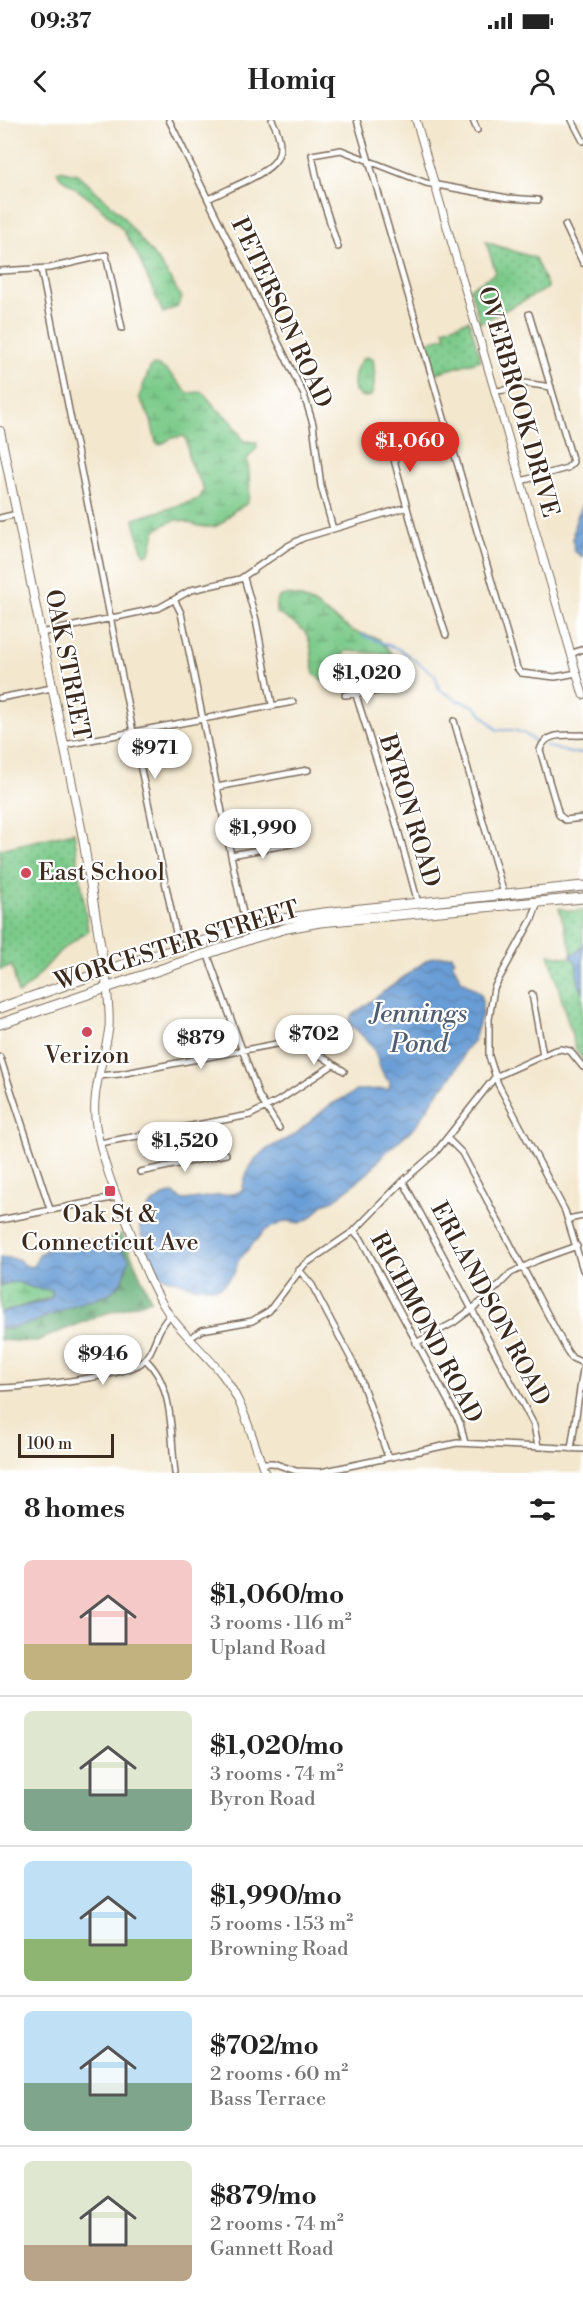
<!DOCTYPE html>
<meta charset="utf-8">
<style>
body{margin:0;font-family:"Libre Bodoni",serif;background:#f2f2f2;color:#222;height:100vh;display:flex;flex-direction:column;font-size:22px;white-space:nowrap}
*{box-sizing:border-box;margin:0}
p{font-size:20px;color:#767676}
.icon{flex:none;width:33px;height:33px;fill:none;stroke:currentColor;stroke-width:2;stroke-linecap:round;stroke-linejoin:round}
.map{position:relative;height:1353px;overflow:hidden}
.panel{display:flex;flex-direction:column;background:#fff;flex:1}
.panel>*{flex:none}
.scale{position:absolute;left:18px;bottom:15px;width:96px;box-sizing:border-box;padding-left:6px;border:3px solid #3b2a1e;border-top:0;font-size:16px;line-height:21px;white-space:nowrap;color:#3b2a1e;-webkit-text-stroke:4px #fff;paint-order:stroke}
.price{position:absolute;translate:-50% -51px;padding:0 14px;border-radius:21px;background:#fff;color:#222;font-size:20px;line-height:39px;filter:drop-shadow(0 2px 3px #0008)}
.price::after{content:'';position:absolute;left:50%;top:36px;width:18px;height:14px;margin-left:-9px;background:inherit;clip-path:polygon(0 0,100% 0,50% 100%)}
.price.active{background:#d93025;color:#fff}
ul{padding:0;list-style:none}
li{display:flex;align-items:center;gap:18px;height:150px;padding:0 24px}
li+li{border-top:2px solid #e0e0e0}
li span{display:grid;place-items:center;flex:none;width:168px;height:120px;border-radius:9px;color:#555}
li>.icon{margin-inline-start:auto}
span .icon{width:72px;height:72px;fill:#fffc;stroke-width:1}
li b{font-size:26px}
h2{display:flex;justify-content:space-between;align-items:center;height:72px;padding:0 24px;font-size:26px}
.status{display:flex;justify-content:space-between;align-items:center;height:42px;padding:0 30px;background:#fff;direction:ltr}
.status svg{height:16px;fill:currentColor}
header{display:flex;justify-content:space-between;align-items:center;height:78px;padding:0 24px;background:#fff;font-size:27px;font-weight:700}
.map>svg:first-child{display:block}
.green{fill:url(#green-dots);stroke:#5b7a54;stroke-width:1.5}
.forest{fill:url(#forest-firs);stroke:#506c4a;stroke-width:1.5}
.wetland{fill:url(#wetland-marsh);stroke:#5b7a54;stroke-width:1.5}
.water{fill:url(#water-waves);stroke:#52647a;stroke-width:1.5}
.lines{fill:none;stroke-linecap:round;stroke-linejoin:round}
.stream{stroke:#699dd5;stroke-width:2}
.minor-casing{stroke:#7b6c5c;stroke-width:8}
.tertiary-casing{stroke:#7b6c5c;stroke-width:9}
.secondary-casing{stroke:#7b6c5c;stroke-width:10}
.trunk-casing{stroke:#7b6c5c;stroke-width:11}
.minor{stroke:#fff;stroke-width:5}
.tertiary{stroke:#fff;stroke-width:7}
.secondary{stroke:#fff;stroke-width:8}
.trunk{stroke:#fff;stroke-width:9}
.poi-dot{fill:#d1495b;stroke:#fff;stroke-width:2}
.labels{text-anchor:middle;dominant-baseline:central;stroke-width:4.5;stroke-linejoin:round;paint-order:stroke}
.street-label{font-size:24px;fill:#3b2a1e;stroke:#fff}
.poi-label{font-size:24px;fill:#3b2a1e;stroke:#fff}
.water-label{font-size:26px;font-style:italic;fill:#505e70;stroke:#fff}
</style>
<div class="status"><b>09:37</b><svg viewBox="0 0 49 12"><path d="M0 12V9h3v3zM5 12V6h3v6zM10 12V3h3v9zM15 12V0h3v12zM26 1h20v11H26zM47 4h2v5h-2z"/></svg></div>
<header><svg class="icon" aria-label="back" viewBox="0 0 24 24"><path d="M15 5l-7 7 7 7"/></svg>Homiq<svg class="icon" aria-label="person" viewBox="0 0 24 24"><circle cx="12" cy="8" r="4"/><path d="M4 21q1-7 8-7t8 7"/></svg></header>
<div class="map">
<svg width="583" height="1353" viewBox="0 0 583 1353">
<defs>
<pattern id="green-dots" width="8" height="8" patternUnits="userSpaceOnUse" patternTransform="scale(1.5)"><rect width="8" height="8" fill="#7bca8a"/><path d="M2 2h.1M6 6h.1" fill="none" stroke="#66a470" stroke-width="1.8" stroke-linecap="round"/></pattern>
<pattern id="forest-firs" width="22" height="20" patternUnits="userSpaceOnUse" patternTransform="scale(1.5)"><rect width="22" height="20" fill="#64ae76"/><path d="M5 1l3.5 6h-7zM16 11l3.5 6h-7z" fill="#548e60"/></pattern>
<pattern id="wetland-marsh" width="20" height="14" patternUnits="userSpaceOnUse" patternTransform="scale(1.5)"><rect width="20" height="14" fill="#7bca8a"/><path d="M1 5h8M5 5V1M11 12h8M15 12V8" fill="none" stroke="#66a470"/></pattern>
<pattern id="water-waves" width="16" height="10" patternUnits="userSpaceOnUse" patternTransform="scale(1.5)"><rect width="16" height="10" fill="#699dd5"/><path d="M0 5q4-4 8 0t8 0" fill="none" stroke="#5880ac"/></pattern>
</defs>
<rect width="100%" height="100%" fill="#fff"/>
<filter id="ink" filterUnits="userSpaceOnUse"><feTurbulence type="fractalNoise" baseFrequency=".0167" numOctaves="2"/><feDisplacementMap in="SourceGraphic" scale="12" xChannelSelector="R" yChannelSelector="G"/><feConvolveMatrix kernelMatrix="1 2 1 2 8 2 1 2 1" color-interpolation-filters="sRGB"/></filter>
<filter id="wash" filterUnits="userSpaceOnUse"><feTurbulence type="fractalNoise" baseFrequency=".008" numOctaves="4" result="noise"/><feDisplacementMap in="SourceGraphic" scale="24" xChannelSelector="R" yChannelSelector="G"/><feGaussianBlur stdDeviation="1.35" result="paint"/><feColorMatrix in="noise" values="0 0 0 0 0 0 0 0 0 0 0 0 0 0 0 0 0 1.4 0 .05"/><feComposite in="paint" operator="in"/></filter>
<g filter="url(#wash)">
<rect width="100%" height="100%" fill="#f3e7ce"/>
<path class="green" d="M 486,122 L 535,138 L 548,168 L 480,203 L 470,168 L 496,153 Z
M 469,200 L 481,240 L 433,254 L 425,223 L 446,216 L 444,209 Z
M 74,712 L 88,811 L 60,831 L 30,865 L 18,874 L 12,846 L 0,849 L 0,729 Z
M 559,788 L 571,791 L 583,790 L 583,940 L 576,930 L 549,834 L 574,839 Z"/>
<path class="forest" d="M 122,1114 L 151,1180 L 101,1195 L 34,1222 L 0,1220 L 0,1208 C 33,1208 51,1192 80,1183 C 92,1179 105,1178 115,1169 C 123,1161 127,1151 128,1139 L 117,1126 L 100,1123 Z"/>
<path class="wetland" d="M 59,50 L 77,54 L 119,92 L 162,146 L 182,178 L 177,187 L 163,193 L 136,132 L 123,110 L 98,85 L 60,57 L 57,51 Z
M 366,237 L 373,239 C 375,252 376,264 371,276 C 363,278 359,276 354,270 C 354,257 354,245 366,237 Z
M 153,245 C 167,245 178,264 188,273 L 203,272 L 215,287 L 232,302 L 244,321 L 257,322 L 257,328 L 247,339 C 249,348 252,378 246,384 C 242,388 237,388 234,391 C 227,397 222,406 212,407 C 184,409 186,388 155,411 L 150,433 L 144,435 C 142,431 134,403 134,399 L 199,379 L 204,370 C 201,359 191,350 189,339 C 186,330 190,324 184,316 L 172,318 L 160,325 L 156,323 L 151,300 L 139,277 L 150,248 Z
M 289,475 L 299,477 L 314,484 L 353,511 L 379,519 L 392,534 L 346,531 L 343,535 L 336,558 C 326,564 322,561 314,554 C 308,510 314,516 276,492 L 276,483 L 280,476 Z
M 9,1162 L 17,1162 L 34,1168 L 52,1170 L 52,1177 L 0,1193 L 0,1165 Z"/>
<path class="water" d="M 583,383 L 583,437 L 574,431 C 571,413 575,399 583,383 Z
M 583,825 L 583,871 L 578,862 L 576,842 L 571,838 L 571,834 L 577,833 Z
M 452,835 L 455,840 L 452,842 L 461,860 L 479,872 L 482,877 L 482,894 L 473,922 L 464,931 L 462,940 L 447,963 L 439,971 L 416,1006 L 385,1033 L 368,1053 L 334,1080 L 323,1084 L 312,1097 L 300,1103 L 286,1101 L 265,1110 L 238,1141 L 235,1152 L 222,1166 L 216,1168 L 193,1166 L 156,1155 L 149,1132 L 147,1133 L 143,1125 L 145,1124 C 142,1117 139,1112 140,1105 C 142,1089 160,1073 175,1074 L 179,1078 L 184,1080 L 237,1073 L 242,1070 L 247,1052 L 256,1038 L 269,1028 L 294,1015 L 330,985 L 359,970 L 389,969 L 390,962 C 378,952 380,941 373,928 C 367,918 356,911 349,902 L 351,896 L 427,840 L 433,837 Z
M 72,1119 L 111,1123 L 117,1126 L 129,1138 C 126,1148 126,1158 117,1167 C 106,1178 92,1179 79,1183 C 51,1193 31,1208 0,1208 L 0,1193 L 48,1180 L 52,1177 L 52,1170 L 34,1168 L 17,1162 L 0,1165 L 0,1137 L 18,1139 C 23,1144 27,1148 34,1146 L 39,1134 L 55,1124 Z"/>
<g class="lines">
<path class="stream" d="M 362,515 L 401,530 L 435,555 L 439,569 L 457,580 L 474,586 L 497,610 L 513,610 L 523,613 L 538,623
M 546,626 L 570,633 L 583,633"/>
</g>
</g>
<g filter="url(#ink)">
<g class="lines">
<defs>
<path id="minor" d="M 169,0 L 304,275 L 313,304 L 321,366 L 333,409
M 357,0 L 517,548 L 521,553 L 555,557 L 577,553
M 473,0 L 477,10
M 572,0 L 583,21
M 208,79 C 221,73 233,67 246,61 C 277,46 290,34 272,0
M 565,105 L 583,143
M 338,127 L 319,68 L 312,35 L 341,30 L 426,63 L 508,78 L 538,80
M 41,149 L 133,612 L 179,827
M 0,151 L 50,148 L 106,135 L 122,208
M 495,271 L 505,270 L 517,262 L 551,267
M 390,325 L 421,439 L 446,515
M 521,361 L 567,348 L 573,342 L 529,194
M 0,398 L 17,394
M 244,458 L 256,500 L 272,584
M 175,481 L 181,493 L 246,808
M 41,513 L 159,488 L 191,470 L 240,459 L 288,426 L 303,418 L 407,387
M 571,534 L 583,529
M 345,575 L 388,570
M 356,575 L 395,699 L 418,783
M 0,578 L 52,568
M 454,601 L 504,774
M 583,615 C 568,616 545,611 540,630 L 559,695 L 565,700 L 583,698
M 64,625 L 293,582
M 217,667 L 308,650
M 231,735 L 291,724
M 538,782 L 532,799 L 494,868 L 489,899 L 489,936 L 498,964 L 565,1091 L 583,1150
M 207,833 L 259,976 L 279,1008
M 532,874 L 543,935
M 297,920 L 344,951
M 0,937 L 50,1089
M 98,956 L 120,954 L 302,919
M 181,1008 L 187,1041
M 447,1018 L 462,1033 L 567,1231 L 572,1238 L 583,1243
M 100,1023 L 250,995 L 278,981 L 333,945
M 140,1052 L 226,1034
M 403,1061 L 534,1305 L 538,1327
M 568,1099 L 583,1096
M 0,1100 L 117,1077
M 354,1111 L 361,1119 L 460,1303 L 465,1323
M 299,1150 L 312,1165 L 358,1252 L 388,1337
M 190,1218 L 202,1210 L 252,1201 L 269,1191 L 304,1145 L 354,1111 L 403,1061 L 435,1033 L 495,957 L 553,931 L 561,929 L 570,931 L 583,947
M 416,1223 L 453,1203 L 485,1179 L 511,1153 L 538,1140 L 577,1126
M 145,1239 C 175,1266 170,1315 175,1353
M 0,1268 C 25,1267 123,1257 141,1243 C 156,1231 155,1209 170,1196
M 571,1329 L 583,1249
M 261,1343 L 273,1343 L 296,1351 L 321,1352 L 457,1323 L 583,1329"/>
<path id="tertiary" d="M 416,0 L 583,575
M 107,866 C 108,880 110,894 109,907 C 105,940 90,972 96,1006 C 102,1040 115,1073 128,1105 C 139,1134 149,1162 165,1188 C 181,1214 206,1232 224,1257 C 245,1285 253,1321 265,1353"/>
<path id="secondary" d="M 0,311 L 83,718 L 107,866"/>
<path id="trunk" d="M 0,888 L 125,844 L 276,800 L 323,793 L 583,766
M 0,904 L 253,818 L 287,808 L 320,802 L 583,778"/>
</defs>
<use href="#minor" class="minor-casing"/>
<use href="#tertiary" class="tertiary-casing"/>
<use href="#secondary" class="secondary-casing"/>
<use href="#trunk" class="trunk-casing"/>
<use href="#minor" class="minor"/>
<use href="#tertiary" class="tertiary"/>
<use href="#secondary" class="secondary"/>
<use href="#trunk" class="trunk"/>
</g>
</g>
<g class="poi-dot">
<circle cx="26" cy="753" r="6"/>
<circle cx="87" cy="912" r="6"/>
<rect x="104" y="1065" width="12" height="12" rx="3"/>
</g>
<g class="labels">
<g class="street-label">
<text transform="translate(281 193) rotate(65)">PETERSON ROAD</text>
<text transform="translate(518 282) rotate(74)">OVERBROOK DRIVE</text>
<text transform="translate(67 545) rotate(79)">OAK STREET</text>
<text transform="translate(409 691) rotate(73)">BYRON ROAD</text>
<text transform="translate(177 826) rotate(-17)">WORCESTER STREET</text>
<text transform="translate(490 1184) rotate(62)">ERLANDSON ROAD</text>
<text transform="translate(426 1208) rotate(62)">RICHMOND ROAD</text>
</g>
<g class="poi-label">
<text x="38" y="753" text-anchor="start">East School</text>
<text x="87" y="936">Verizon</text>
<text x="110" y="1095">Oak St &amp;<tspan x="110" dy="28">Connecticut Ave</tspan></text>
</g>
<g class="water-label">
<text x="419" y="894">Jennings<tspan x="419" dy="30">Pond</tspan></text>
</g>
</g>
</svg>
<div class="scale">100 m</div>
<b class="price active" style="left:410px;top:353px">$1,060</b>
<b class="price" style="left:367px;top:585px">$1,020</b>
<b class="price" style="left:155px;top:660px">$971</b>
<b class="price" style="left:263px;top:740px">$1,990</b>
<b class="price" style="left:314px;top:946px">$702</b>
<b class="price" style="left:201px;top:950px">$879</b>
<b class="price" style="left:185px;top:1053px">$1,520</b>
<b class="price" style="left:103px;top:1266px">$946</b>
</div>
<section class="panel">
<h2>8 homes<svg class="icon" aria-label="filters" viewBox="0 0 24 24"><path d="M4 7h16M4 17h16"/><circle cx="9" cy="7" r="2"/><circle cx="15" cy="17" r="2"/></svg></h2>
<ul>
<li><span style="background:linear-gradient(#f6c9c9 70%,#c2b280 0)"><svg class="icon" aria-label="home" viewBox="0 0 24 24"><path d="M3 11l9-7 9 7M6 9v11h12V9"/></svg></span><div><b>$1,060/mo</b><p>3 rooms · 116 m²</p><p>Upland Road</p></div></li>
<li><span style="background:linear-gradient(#dfe7d0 65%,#7fa58c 0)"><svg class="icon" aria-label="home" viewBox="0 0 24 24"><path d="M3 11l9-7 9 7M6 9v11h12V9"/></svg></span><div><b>$1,020/mo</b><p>3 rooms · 74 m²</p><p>Byron Road</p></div></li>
<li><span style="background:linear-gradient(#bfe0f5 65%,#8fb573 0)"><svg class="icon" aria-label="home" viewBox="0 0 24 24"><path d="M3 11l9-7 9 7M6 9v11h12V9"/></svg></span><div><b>$1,990/mo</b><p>5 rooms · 153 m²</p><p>Browning Road</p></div></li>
<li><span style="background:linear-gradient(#bfe0f5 60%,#7fa58c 0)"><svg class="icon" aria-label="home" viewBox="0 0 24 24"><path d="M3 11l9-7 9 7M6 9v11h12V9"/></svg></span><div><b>$702/mo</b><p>2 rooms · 60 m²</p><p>Bass Terrace</p></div></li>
<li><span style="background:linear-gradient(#dfe7d0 70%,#b9a48a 0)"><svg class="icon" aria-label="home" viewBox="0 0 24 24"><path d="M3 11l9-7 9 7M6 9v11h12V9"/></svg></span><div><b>$879/mo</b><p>2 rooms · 74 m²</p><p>Gannett Road</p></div></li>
</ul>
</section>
